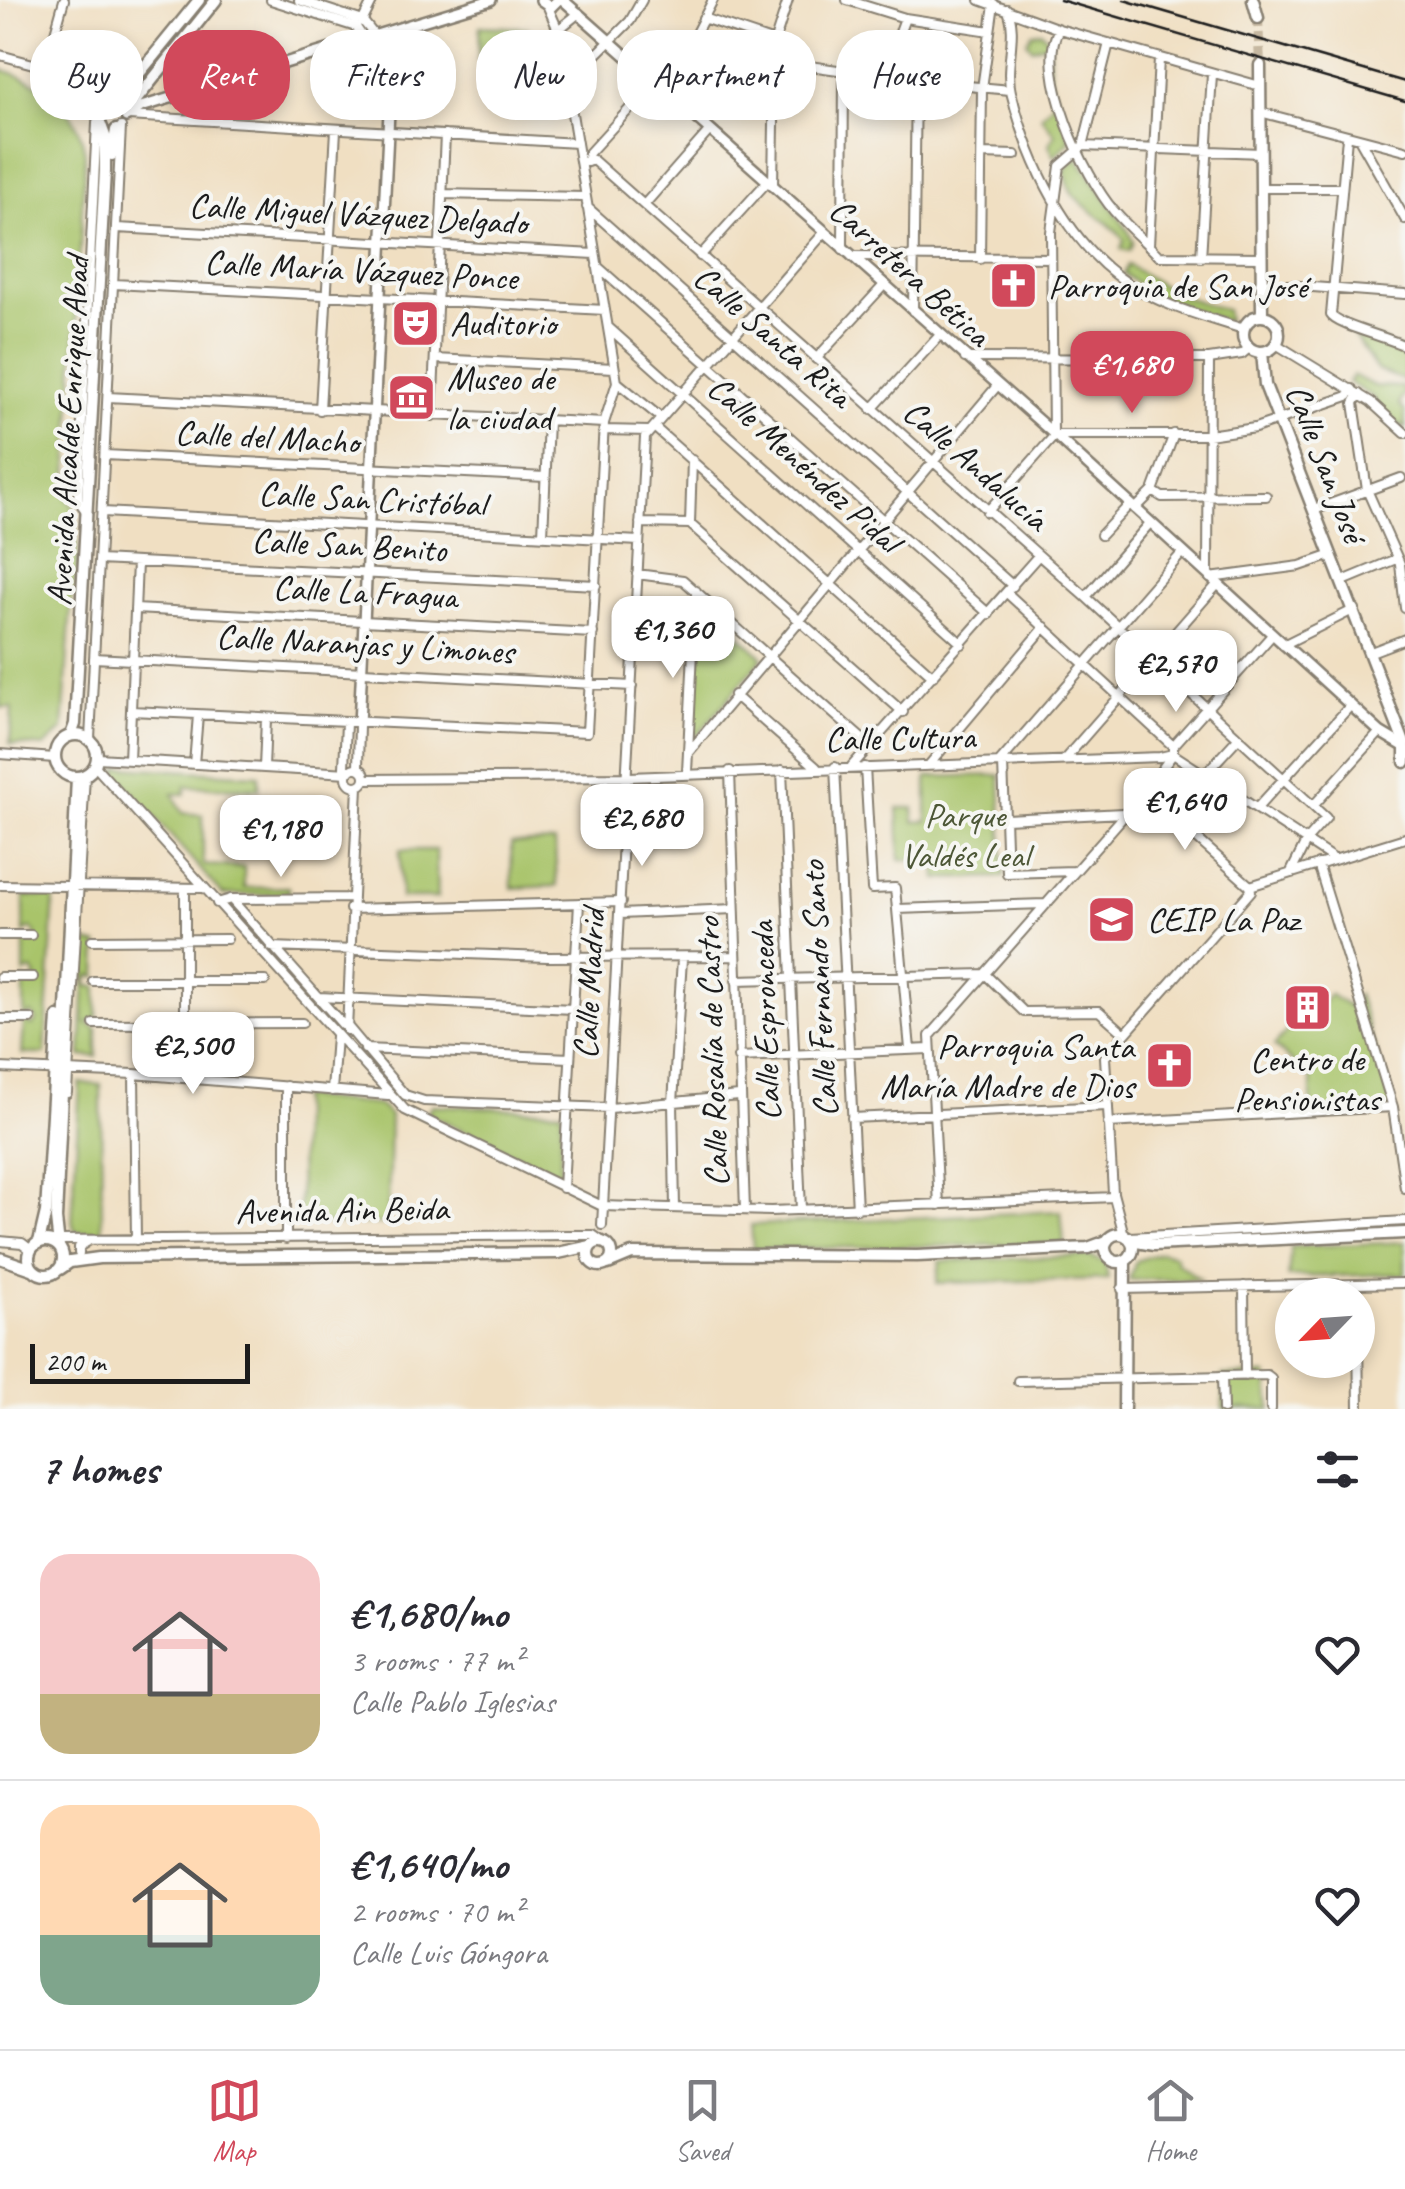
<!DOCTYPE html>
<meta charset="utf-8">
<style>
body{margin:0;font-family:Caveat,sans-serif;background:#f2f2f3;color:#2b2b33;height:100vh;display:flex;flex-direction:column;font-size:38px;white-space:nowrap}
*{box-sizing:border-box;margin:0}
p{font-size:32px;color:#7c7c81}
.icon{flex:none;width:55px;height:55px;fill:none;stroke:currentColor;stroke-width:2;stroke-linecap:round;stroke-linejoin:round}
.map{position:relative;height:1409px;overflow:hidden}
.details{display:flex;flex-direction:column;background:#fff;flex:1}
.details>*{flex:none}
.guide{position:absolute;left:30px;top:30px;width:1345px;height:90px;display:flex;gap:20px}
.needle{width:65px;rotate:245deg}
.tools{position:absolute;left:1275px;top:1278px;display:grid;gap:20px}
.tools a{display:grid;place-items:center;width:100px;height:100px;border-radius:50%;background:#fff;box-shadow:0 5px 15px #0003;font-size:50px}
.scale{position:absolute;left:30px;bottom:25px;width:220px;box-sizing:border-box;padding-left:10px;border:5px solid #1c1c1c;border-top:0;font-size:28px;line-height:35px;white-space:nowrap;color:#1c1c1c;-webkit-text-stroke:8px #f6f6f2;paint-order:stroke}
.price{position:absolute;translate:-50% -85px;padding:0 22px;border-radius:20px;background:#fff;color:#222;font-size:32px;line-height:65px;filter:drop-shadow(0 2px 5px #0008)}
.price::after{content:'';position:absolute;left:50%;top:60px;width:30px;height:22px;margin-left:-15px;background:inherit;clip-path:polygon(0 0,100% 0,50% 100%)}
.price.on{background:#d1495b;color:#fff}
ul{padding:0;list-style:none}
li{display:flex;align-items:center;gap:30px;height:250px;padding:0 40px}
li+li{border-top:2px solid #e1e1e2}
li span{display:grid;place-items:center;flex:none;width:280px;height:200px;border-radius:30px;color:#555}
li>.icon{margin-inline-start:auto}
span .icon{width:120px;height:120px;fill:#fffc;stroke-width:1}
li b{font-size:42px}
h2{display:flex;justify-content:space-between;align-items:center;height:120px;padding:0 40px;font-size:42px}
.pill{padding:0 35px;border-radius:40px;background:#fff;box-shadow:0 5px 15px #0003;font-size:35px;line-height:90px}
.pill.on{background:#d1495b;color:#fff}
.tabs{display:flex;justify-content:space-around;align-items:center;height:140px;border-top:2px solid #e1e1e2;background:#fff;font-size:28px;color:#7c7c81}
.tabs a{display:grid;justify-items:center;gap:5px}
.tabs .on{color:#d1495b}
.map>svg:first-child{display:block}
.green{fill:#a9c46a;stroke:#627043;stroke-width:2.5}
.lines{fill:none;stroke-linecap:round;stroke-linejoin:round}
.secondary-tunnel{stroke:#c6b8a1;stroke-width:10;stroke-dasharray:10 5;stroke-linecap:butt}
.minor-casing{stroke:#867e6f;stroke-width:12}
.tertiary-casing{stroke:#867e6f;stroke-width:14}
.secondary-casing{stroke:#867e6f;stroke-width:15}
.minor{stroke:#fff;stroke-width:8}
.tertiary{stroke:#fff;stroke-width:9}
.secondary{stroke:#fff;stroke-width:10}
.rail{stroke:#1c1c1c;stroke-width:2.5}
.labels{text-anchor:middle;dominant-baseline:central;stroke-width:8;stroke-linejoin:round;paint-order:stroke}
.street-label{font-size:35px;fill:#1c1c1c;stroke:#f6f6f2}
.poi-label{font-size:35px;fill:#1c1c1c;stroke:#f6f6f2;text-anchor:start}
.park-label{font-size:35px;fill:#4d5737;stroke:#f6f6f2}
</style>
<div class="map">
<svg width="1405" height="1409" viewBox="0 0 1405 1409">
<rect width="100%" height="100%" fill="#f6f6f2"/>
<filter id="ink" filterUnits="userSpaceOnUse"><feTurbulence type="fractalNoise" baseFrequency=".01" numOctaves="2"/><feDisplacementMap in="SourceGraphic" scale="20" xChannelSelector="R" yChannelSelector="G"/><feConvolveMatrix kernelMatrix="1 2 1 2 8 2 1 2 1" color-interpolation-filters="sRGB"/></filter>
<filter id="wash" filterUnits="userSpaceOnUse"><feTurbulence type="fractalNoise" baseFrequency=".0048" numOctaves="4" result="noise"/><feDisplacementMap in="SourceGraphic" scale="40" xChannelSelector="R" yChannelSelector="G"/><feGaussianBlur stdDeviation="2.25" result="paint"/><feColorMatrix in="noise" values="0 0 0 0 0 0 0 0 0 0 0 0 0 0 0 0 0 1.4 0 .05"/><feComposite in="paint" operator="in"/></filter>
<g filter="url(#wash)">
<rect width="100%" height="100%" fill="#f0dfc2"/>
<path class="green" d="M 480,26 L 528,28 L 526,63 L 478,60 Z
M 1041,31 L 1049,39 L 1050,77 L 1070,141 L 1054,157 L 1049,144 L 1055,134 L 1041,116 L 1053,103 L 1045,72 L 1046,44 L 1032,48 L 1027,42 L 1032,33 Z
M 0,69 C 44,82 78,105 85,154 L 67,498 L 76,510 L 78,565 L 71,602 L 63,730 L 44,747 L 10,744 L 12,708 L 0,707 Z
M 1077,157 L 1129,232 L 1133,242 L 1129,251 L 1121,249 L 1124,240 C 1110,220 1088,213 1073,194 C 1067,187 1068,178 1064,171 Z
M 1128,265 L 1180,296 L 1226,310 L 1228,322 L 1157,296 L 1123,274 Z
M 1368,334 L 1405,352 L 1405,381 L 1377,370 L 1355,337 Z
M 1353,375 L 1374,386 L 1402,387 L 1405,392 L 1399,404 L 1405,412 L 1405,428 L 1377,412 L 1374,398 L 1348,382 Z
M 700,600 L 763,657 L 696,737 L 692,734 Z
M 119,767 L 259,775 L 259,789 L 186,786 L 185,794 L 173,794 L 183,813 L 203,815 L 203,865 L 244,867 L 244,888 L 289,887 L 289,894 L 223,895 L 117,774 Z
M 1000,775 L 1004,877 L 937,879 L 936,859 L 900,860 L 898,808 L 914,808 L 914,822 L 927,821 L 927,777 Z
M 555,842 L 557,886 L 512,888 L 511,844 Z
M 436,850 L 437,898 L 401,898 L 400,850 Z
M 24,896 L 54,897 L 45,1054 L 22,1054 L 24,1021 L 32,1026 L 37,1020 L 31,1013 L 24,1018 L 24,979 L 30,983 L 36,977 L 32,970 L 24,973 L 24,938 L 32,941 L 36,934 L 31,928 L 24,932 Z
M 87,942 L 98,945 L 97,977 L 91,975 L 86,982 L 89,987 L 97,986 L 97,1018 L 87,1023 L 97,1029 L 97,1057 L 81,1056 Z
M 1329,994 L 1349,1007 L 1358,995 L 1393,1107 L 1311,1112 L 1311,1078 L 1274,1046 L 1294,1023 L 1304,1029 Z
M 80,1083 L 101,1085 L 102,1232 L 75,1231 L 72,1222 Z
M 300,1097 L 378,1105 L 390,1115 L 388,1224 L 299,1224 Z
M 432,1105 L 562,1111 L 560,1176 L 427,1113 Z
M 1061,1211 L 1064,1244 L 753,1249 L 751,1225 Z
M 1405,1242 L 1405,1274 L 1288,1277 L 1291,1247 Z
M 1161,1252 L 1176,1256 L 1176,1262 L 1200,1279 L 1129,1280 L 1136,1261 Z
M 1089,1256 L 1105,1262 L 1108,1279 L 937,1283 L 940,1261 Z
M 1267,1375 L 1271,1409 L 1223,1409 L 1222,1376 Z"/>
</g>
<g filter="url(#ink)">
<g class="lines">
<path class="secondary-tunnel" d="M 1258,18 L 1260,65"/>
<defs>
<path id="minor" d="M 271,0 L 356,27 L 364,39
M 299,0 L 363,21 L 375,36
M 847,0 L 905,18 L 990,31
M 980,0 L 1059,29 L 1260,86
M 1007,9 C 1019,32 1004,65 1011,92 C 1029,163 1066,243 1129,284 C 1164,307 1204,316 1243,329
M 703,18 L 774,42
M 362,22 L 373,0
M 1059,29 C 1034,70 1085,178 1114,211 C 1128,227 1144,241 1159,256 L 1260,257
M 558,30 L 579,13
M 689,49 L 916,81 L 1010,90
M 0,55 L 114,86 L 128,84
M 769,59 L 788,0
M 45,68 L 64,0
M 884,75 L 905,18
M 86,82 L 109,102
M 567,84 L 630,21 L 642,0
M 666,91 L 713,0
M 1260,112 L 1405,150
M 128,116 L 577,143
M 1347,137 L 1331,315 C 1336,325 1388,337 1405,346
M 1360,140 L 1405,219
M 1083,146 L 1109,43
M 982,154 L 1015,155
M 587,162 L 593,160 L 1086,597 L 1326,818 L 1308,838 L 1291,872
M 587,162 L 589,153 L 655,81
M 773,186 L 775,61
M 1260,188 L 1342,188
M 442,194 L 585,197
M 644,205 L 709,131
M 587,207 L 1013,586
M 117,228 L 595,254
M 1149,245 L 1159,59
M 843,249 L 844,69
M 700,256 L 767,182
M 852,256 L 1051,258
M 1201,258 L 1212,74
M 980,259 L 982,88 L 994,4
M 597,266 L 989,614
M 1260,283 L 1405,294
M 114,284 L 605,310
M 913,311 L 916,81
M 608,327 L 962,644
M 1276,344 L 1371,402 L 1405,433
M 965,358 L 1209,359 L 1242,354 L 1249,348
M 435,359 L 614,368
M 816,359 L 884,285
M 617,382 L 661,418
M 1359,394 L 1354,403 L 1367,490 L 1400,564 L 1405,608
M 108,397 L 604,423
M 872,409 L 940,335
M 320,410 L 336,130
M 432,416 L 445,135
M 654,427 L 933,676
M 604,430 L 649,431
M 1053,434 L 1051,232 L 1060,166 L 1083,146 L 1261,153
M 105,455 L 545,477
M 1153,491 L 1162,497 L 1266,496
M 1135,509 L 1153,491 L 1174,434
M 1314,510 L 1401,478
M 86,511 L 78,500 L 97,123
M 103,512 L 639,541
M 987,512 L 1055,435 L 1208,435 L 1255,428 L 1348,396 L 1352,389
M 640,523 L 690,524 L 903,712
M 690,524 L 692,460
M 543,535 L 548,421
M 1101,535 L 1130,504
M 99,560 L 596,585
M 637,574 L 683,580 L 870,746
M 1208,574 L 1209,359
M 1210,578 L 1300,566 L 1332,555
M 1343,581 L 1396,559
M 1007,593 L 1173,746
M 1086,597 L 1150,523
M 135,609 L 593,633
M 1283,645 L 1355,609
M 1371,652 L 1405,639
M 94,658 L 632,686
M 734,695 L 816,767
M 131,711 L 587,732 L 604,423 L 617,382 L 558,30 L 548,7
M 346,723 L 344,768 L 350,770
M 90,739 L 121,127
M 688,753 L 997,386
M 0,754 L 55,758
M 98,758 L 348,773
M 129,760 L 137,562
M 1064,760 L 1217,585
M 999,763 L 1183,552
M 1003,763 L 1007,873 L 1074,871
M 194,764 L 198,715
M 929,765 L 1045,627
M 95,766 L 405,1110 L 602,1206 L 771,1211 L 1114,1197
M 852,766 L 1038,556
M 835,767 L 857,1209
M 865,767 L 872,889 L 895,888 L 910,1049
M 264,768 L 266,719
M 358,768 L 359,724
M347 777a9 9 0 1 1 18 0a9 9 0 1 1-18 0Z
M 782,770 L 801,1210
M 730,771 L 745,1210
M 687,772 L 696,591
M 1206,773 L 1239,737
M 365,779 L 629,777 L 1160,757 L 1173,754 L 1173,746 L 1272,635
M 1145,792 L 1250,886
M 1314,805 L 1380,732
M 1258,807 L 1351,705
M 1006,819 L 1123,813
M 1318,864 L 1393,1107 L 1405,1188
M 0,885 L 202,888
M 231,899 L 343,1025
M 217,903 L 231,899 L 351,898
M 350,909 L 621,902
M 897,909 L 1045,904
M 620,914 L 734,909
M 0,935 L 31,935
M 92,940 L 227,939
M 272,947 L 547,957 L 735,956
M 0,977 L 33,977
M 736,980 L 985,974 L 1024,1012 L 1099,1011 L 1124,1033
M 93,981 L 265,981
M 319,997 L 573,1009
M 0,1019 L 31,1019
M 94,1024 L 302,1023
M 348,1027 L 405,1095 L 424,1101 L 610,1108 L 739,1096
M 347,1030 L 358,786
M 365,1049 L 570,1058
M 738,1057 L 930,1049
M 0,1068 L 134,1074 L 388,1095
M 134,1074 L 136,1240
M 185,1078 L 185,888
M 332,1091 L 336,1036
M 67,1093 L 85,775
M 852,1118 L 1107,1106
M 1108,1123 L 1393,1107
M 563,1188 L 579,903
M 939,1205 L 930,1036 L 1145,792 L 1173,754 L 1334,859
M 675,1208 L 673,1103 L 682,959
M 602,1225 L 645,437 L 824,233
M 1124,1235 L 1113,1193 L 1105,1057 L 1251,891 L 1250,886 L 1405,838
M 1130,1237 L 1405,1221
M 286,1239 L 286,1086
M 59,1240 L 569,1235 L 593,1235 L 603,1242
M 0,1241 L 22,1243 L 31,1250
M 79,1253 L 79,1247 L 90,1240
M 1244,1286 L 1245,1376
M 1122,1289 L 1405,1283
M 1358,1332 L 1359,1409
M 1222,1376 L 1223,1409
M 1018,1381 L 1267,1375 L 1271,1378 L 1271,1409"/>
<path id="tertiary" d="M 541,0 L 551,7 L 558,0
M 563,0 L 1055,435 L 1380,732 L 1405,747
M 126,117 L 141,107 L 491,0
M 359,724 L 393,30"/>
<path id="secondary" d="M 1253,0 L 1258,18
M 1260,65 L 1262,315
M 116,102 L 199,0
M 126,113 L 216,0
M 112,155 L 116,130
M1243 334a18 18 0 1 1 36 0a18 18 0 1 1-36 0Z
M 1262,352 L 1265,385 L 1405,745
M55 756a21 21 0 1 1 42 0a21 21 0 1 1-42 0Z
M 71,735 L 75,724 L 105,171 L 105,136 L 97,114 L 105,103 L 116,102
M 1405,748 L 1405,762
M1105 1248a14 14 0 1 1 28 0a14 14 0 1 1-28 0Z
M29 1258a17 17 0 1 1 34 0a17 17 0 1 1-34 0Z
M 1131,1241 L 1154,1245 L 1405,1233
M588 1254a12 12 0 1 1 24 0a12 12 0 1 1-24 0Z
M 39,1242 L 46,1212 L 58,1017
M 59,1246 L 56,1219 L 77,777
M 0,1258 L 32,1269
M 608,1264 L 632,1254 L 917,1256 L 1088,1248 L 1107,1241
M 60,1269 L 70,1262 L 99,1258 L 558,1253 L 591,1246
M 1124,1409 L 1125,1261"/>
</defs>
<use href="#minor" class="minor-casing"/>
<use href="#tertiary" class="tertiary-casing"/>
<use href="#secondary" class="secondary-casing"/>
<use href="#minor" class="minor"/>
<use href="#tertiary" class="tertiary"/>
<use href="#secondary" class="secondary"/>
<path class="rail" d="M 1060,0 L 1405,101
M 1124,0 L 1405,82"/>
</g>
</g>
<defs>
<symbol id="church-square" viewBox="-11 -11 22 22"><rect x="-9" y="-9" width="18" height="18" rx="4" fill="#d1495b" stroke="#f6f6f2"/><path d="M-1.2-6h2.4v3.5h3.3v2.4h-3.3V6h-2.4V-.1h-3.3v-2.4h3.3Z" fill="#fff"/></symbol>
<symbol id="theatre-square" viewBox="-11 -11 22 22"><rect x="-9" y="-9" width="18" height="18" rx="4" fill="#d1495b" stroke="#f6f6f2"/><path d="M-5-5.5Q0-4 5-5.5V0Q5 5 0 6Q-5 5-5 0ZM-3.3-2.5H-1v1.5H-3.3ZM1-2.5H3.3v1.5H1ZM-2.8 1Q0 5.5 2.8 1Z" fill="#fff"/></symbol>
<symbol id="museum-square" viewBox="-11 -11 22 22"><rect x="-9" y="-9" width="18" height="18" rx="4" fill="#d1495b" stroke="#f6f6f2"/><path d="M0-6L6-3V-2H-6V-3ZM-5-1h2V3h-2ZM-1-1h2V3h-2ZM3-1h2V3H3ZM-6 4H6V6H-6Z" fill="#fff"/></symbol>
<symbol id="school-square" viewBox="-11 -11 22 22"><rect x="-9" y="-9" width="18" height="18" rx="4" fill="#d1495b" stroke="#f6f6f2"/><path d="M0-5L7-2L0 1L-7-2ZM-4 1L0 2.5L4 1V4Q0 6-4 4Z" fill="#fff"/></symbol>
<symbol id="building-square" viewBox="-11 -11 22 22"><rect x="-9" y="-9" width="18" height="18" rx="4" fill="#d1495b" stroke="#f6f6f2"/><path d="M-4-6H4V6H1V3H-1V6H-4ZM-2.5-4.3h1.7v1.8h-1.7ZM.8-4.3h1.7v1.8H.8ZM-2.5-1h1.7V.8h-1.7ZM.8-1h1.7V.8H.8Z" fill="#fff"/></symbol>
</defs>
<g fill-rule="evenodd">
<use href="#church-square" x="986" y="258" width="55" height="55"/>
<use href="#theatre-square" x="388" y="296" width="55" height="55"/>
<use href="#museum-square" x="384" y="370" width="55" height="55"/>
<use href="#school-square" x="1084" y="892" width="55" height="55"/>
<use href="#building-square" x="1280" y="980" width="55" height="55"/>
<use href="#church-square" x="1142" y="1038" width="55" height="55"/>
</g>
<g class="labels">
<g class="street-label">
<text transform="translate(358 214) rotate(3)">Calle Miguel Vázquez Delgado</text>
<text transform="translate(361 270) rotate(3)">Calle María Vázquez Ponce</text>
<text transform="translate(910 272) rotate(42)">Carretera Bética</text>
<text transform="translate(773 336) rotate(41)">Calle Santa Rita</text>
<text transform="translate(68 431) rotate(-87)">Avenida Alcalde Enrique Abad</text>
<text transform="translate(267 437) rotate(3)">Calle del Macho</text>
<text transform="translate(1326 463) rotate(69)">Calle San José</text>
<text transform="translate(804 464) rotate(42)">Calle Menéndez Pidal</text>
<text transform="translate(976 465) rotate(41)">Calle Andalucía</text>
<text transform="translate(372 499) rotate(3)">Calle San Cristóbal</text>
<text transform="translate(349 545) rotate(3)">Calle San Benito</text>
<text transform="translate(365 592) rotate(3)">Calle La Fragua</text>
<text transform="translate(365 644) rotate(3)">Calle Naranjas y Limones</text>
<text transform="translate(900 738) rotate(-1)">Calle Cultura</text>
<text transform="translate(589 984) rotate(-87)">Calle Madrid</text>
<text transform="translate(819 989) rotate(-93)">Calle Fernando Santo</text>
<text transform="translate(765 1021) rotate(-92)">Calle Espronceda</text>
<text transform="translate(712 1052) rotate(-92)">Calle Rosalía de Castro</text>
<text transform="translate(342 1210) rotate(-1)">Avenida Ain Beida</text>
</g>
<g class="poi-label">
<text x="1048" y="286">Parroquia de San José</text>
<text x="450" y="323">Auditorio</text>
<text x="447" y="378">Museo de<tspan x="447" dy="40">la ciudad</tspan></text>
<text x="1147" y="919">CEIP La Paz</text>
<text x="1134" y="1046" text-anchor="end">Parroquia Santa<tspan x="1134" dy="40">María Madre de Dios</tspan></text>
<text x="1307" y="1059" text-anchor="middle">Centro de<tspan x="1307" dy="40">Pensionistas</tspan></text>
</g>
<g class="park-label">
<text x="965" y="815">Parque<tspan x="965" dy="40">Valdés Leal</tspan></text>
</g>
</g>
</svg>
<div class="tools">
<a><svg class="needle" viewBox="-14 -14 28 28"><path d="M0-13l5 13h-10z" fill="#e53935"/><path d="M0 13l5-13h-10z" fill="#7c7c81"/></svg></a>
</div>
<div class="scale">200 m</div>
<b class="price on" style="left:1132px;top:416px">€1,680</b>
<b class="price" style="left:673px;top:681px">€1,360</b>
<b class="price" style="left:1176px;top:715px">€2,570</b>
<b class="price" style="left:1185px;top:853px">€1,640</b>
<b class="price" style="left:642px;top:869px">€2,680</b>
<b class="price" style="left:281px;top:880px">€1,180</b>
<b class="price" style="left:193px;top:1097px">€2,500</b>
<div class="guide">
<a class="pill">Buy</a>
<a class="pill on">Rent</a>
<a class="pill">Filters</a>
<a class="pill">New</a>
<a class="pill">Apartment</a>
<a class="pill">House</a>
</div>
</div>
<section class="details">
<h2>7 homes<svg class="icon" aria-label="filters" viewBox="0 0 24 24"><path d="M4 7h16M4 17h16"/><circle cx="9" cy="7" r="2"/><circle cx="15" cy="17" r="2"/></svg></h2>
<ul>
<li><span style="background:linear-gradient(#f6c9c9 70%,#c2b280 0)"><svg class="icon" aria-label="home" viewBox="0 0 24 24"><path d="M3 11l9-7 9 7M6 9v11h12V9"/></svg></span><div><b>€1,680/mo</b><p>3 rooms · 77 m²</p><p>Calle Pablo Iglesias</p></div><svg class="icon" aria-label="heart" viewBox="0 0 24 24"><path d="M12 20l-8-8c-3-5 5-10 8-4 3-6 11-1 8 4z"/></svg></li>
<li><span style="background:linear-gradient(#ffd9b3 65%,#7fa58c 0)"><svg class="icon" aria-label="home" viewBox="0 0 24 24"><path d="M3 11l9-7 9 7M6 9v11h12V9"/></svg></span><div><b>€1,640/mo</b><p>2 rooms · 70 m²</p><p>Calle Luis Góngora</p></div><svg class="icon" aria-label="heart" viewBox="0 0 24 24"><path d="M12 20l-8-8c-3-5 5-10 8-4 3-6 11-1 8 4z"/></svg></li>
</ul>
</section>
<nav class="tabs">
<a class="on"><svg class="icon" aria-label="map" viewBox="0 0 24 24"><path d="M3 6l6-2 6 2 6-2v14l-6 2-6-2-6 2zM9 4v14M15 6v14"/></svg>Map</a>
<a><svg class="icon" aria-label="saved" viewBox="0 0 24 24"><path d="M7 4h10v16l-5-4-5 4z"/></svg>Saved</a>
<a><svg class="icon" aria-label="home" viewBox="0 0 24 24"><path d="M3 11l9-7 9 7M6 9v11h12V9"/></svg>Home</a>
</nav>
